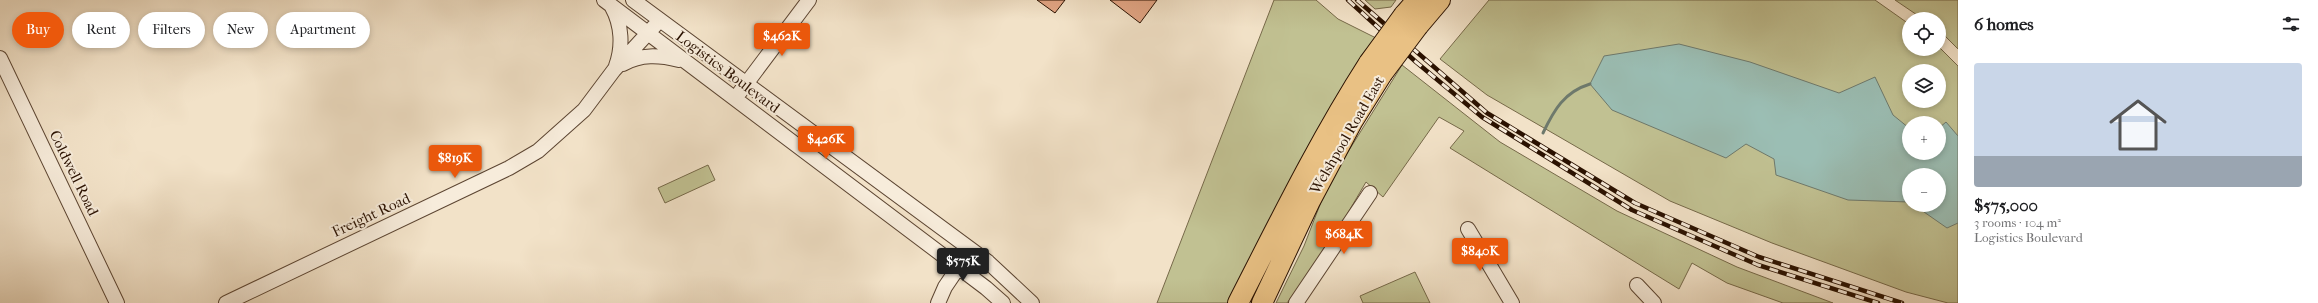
<!DOCTYPE html>
<meta charset="utf-8">
<style>
body{margin:0;font-family:"IM FELL French Canon",serif;background:#f2f2f2;color:#202124;height:100vh;display:flex;flex-direction:column;font-size:15px;white-space:nowrap}
*{box-sizing:border-box;margin:0}
p{font-size:13px;color:#757577}
.icon{flex:none;width:22px;height:22px;fill:none;stroke:currentColor;stroke-width:2;stroke-linecap:round;stroke-linejoin:round}
.map{position:relative;flex:1;overflow:hidden}
.drawer{display:flex;flex-direction:column;background:#fff;width:360px}
.drawer>*{flex:none}
.hud{position:absolute;left:12px;top:12px;width:380px;height:36px;display:flex;gap:8px}
.fabs{position:absolute;left:1902px;top:12px;display:grid;gap:8px}
.fabs a{display:grid;place-items:center;width:44px;height:44px;border-radius:50%;background:#fff;box-shadow:0 2px 6px #0003;font-size:20px}
.price{position:absolute;translate:-50% -34px;padding:0 9px;border-radius:4px;background:#ea580c;color:#fff;font-size:13px;line-height:26px;filter:drop-shadow(0 1px 2px #0008)}
.price::after{content:'';position:absolute;left:50%;top:24px;width:12px;height:9px;margin-left:-6px;background:inherit;clip-path:polygon(0 0,100% 0,50% 100%)}
.price.current{background:#222;color:#fff}
ul{padding:0;list-style:none}
li{display:grid;align-content:center;gap:8px;height:212px;padding:0 16px}
li+li{border-top:1px solid #e0e0e0}
li span{display:grid;place-items:center;height:124px;border-radius:4px;color:#555}
li>.icon{margin-inline-start:auto}
span .icon{width:72px;height:72px;fill:#fffc;stroke-width:1}
li b{font-size:17px}
h2{display:flex;justify-content:space-between;align-items:center;height:48px;padding:0 16px;font-size:17px}
.pill{padding:0 14px;border-radius:18px;background:#fff;box-shadow:0 2px 6px #0003;font-size:14px;line-height:36px}
.pill.current{background:#ea580c;color:#fff}
main{display:flex;flex:1;min-height:0}
.map>svg:first-child{display:block}
.green{fill:#c1c192;stroke:#766949;fill-rule:evenodd}
.water{fill:#9bbeb4;stroke:#6e796c}
.lines{fill:none;stroke-linecap:round;stroke-linejoin:round}
.stream{stroke:#6e796c;stroke-width:3}
.building{fill:#e2a584;stroke:#2a1100}
.minor-casing{stroke:#5c4532;stroke-width:16}
.highway-casing{stroke:#2a1100;stroke-width:22}
.minor{stroke:#f7ecdb;stroke-width:14}
.highway{stroke:#e9c184;stroke-width:20}
.rail-casing{stroke:#2a1100;stroke-width:4.5}
.rail{stroke:#f7ecdb;stroke-width:3;stroke-dasharray:9;stroke-linecap:butt}
.highway-bridge-casing{stroke:#2a1100;stroke-width:22;stroke-linecap:butt}
.highway-bridge{stroke:#e9c184;stroke-width:20}
.labels{text-anchor:middle;dominant-baseline:central;stroke-width:4;stroke-linejoin:round;paint-order:stroke}
.street-label{font-size:15px;fill:#2a1100;stroke:#f7ecdb}
</style>
<main>
<div class="map">
<svg width="1958" height="303" viewBox="0 0 1958 303">
<rect width="100%" height="100%" fill="#f2e2c8"/>
<filter id="stains"><feTurbulence type="fractalNoise" baseFrequency=".005" numOctaves="4"/><feColorMatrix values="0 0 0 0 .2 0 0 0 0 .09 0 0 0 0 .02 0 0 0 .5 -.17"/></filter>
<radialGradient id="worn" r=".72"><stop offset=".6" stop-color="#630" stop-opacity="0"/><stop offset="1" stop-color="#630" stop-opacity=".3"/></radialGradient>
<path class="green" d="M 1274,0 L 1316,0 L 1338,19 L 1376,38 L 1363,53 L 1232,303 L 1157,303 Z
M 1365,0 L 1396,0 L 1391,7 L 1375,9 Z
M 1489,0 L 1875,0 L 1909,24 L 1909,49 L 1939,47 L 1958,66 L 1958,303 L 1948,303 L 1906,292 L 1772,243 L 1670,201 L 1487,95 L 1440,59 ZM 1909,71 L 1939,71 L 1939,101 L 1909,101 ZM 1909,123 L 1939,123 L 1939,153 L 1909,153 ZM 1909,175 L 1939,175 L 1939,205 L 1909,205 Z
M 1895,0 L 1958,0 L 1958,49 L 1939,30 L 1939,19 L 1923,19 Z
M 1402,65 L 1500,142 L 1617,211 L 1737,267 L 1833,303 L 1783,303 L 1727,283 L 1692,263 L 1679,289 L 1450,148 L 1464,131 L 1439,117 L 1383,197 L 1366,182 L 1325,252 L 1287,303 L 1276,303 L 1304,246 L 1328,184 Z
M 708,165 L 715,180 L 665,203 L 658,188 Z
M 1415,272 L 1430,303 L 1363,303 L 1360,296 Z"/>
<path class="water" d="M 1679,44 L 1750,62 L 1839,93 L 1875,77 L 1893,115 L 1909,128 L 1909,153 L 1939,153 L 1939,128 L 1946,122 L 1958,136 L 1958,223 L 1947,228 L 1914,205 L 1939,205 L 1939,175 L 1909,175 L 1909,202 L 1848,200 L 1776,175 L 1774,159 L 1746,144 L 1726,158 L 1612,110 L 1590,84 L 1604,56 Z"/>
<g class="lines">
<path class="stream" d="M 1543,133 C 1554,110 1564,92 1590,84"/>
</g>
<path class="building" d="M 1037,0 L 1065,0 L 1055,13 Z
M 1110,0 L 1157,0 L 1140,23 Z"/>
<g class="lines">
<defs>
<path id="minor" d="M 604,0 L 986,288 L 1003,303
M 633,0 L 988,262 L 1032,303
M 612,7 C 622,25 623,47 616,66
M 0,58 L 117,303
M 623,64 C 641,54 659,55 679,60
M 740,92 L 809,0
M 1468,229 L 1512,303
M 1637,285 L 1654,303
M 226,303 L 509,168 L 538,151 L 584,110 L 614,70 L 660,20
M 938,303 L 945,287 L 970,250
M 1296,303 L 1370,193"/>
<path id="highway" d="M 1404,15 L 1417,0
M 1418,26 L 1440,0
M 1238,303 C 1280,221 1319,141 1369,63
M 1262,303 L 1310,201 L 1352,122 L 1382,74"/>
</defs>
<use href="#minor" class="minor-casing"/>
<use href="#highway" class="highway-casing"/>
<use href="#minor" class="minor"/>
<use href="#highway" class="highway"/>
<defs>
<path id="rail" d="M 1348,0 L 1416,62 L 1482,117 L 1632,210 L 1758,265 L 1878,303
M 1357,0 L 1487,113 L 1635,203 L 1759,257 L 1902,303"/>
</defs>
<use href="#rail" class="rail-casing"/>
<use href="#rail" class="rail"/>
<defs>
<path id="highway-bridge" d="M 1369,63 L 1404,15
M 1382,74 L 1418,26"/>
</defs>
<use href="#highway-bridge" class="highway-bridge-casing"/>
<use href="#highway-bridge" class="highway-bridge"/>
</g>
<g class="labels">
<g class="street-label">
<text transform="translate(728 72) rotate(37)">Logistics Boulevard</text>
<text transform="translate(1347 135) rotate(-60)">Welshpool Road East</text>
<text transform="translate(74 173) rotate(64)">Coldwell Road</text>
<text transform="translate(371 215) rotate(-25)">Freight Road</text>
</g>
</g>
<rect width="100%" height="100%" filter="url(#stains)"/>
<rect width="100%" height="100%" fill="url(#worn)"/>
</svg>
<div class="fabs">
<a><svg class="icon" aria-label="locate" viewBox="0 0 24 24"><circle cx="12" cy="12" r="6"/><path d="M12 2v4M12 18v4M2 12h4M18 12h4"/></svg></a>
<a><svg class="icon" aria-label="layers" viewBox="0 0 24 24"><path d="M12 4l9 5-9 5-9-5zM3 14l9 5 9-5"/></svg></a>
<a>+</a>
<a>−</a>
</div>
<b class="price" style="left:782px;top:57px">$462K</b>
<b class="price" style="left:826px;top:160px">$426K</b>
<b class="price" style="left:455px;top:179px">$819K</b>
<b class="price" style="left:1344px;top:255px">$684K</b>
<b class="price" style="left:1480px;top:272px">$840K</b>
<b class="price current" style="left:963px;top:282px">$575K</b>
<div class="hud">
<a class="pill current">Buy</a>
<a class="pill">Rent</a>
<a class="pill">Filters</a>
<a class="pill">New</a>
<a class="pill">Apartment</a>
</div>
</div>
<section class="drawer">
<h2>6 homes<svg class="icon" aria-label="filters" viewBox="0 0 24 24"><path d="M4 7h16M4 17h16"/><circle cx="9" cy="7" r="2"/><circle cx="15" cy="17" r="2"/></svg></h2>
<ul>
<li><span style="background:linear-gradient(#c9d6e8 75%,#9aa5b1 0)"><svg class="icon" aria-label="home" viewBox="0 0 24 24"><path d="M3 11l9-7 9 7M6 9v11h12V9"/></svg></span><div><b>$575,000</b><p>3 rooms · 104 m²</p><p>Logistics Boulevard</p></div></li>
</ul>
</section>
</main>
